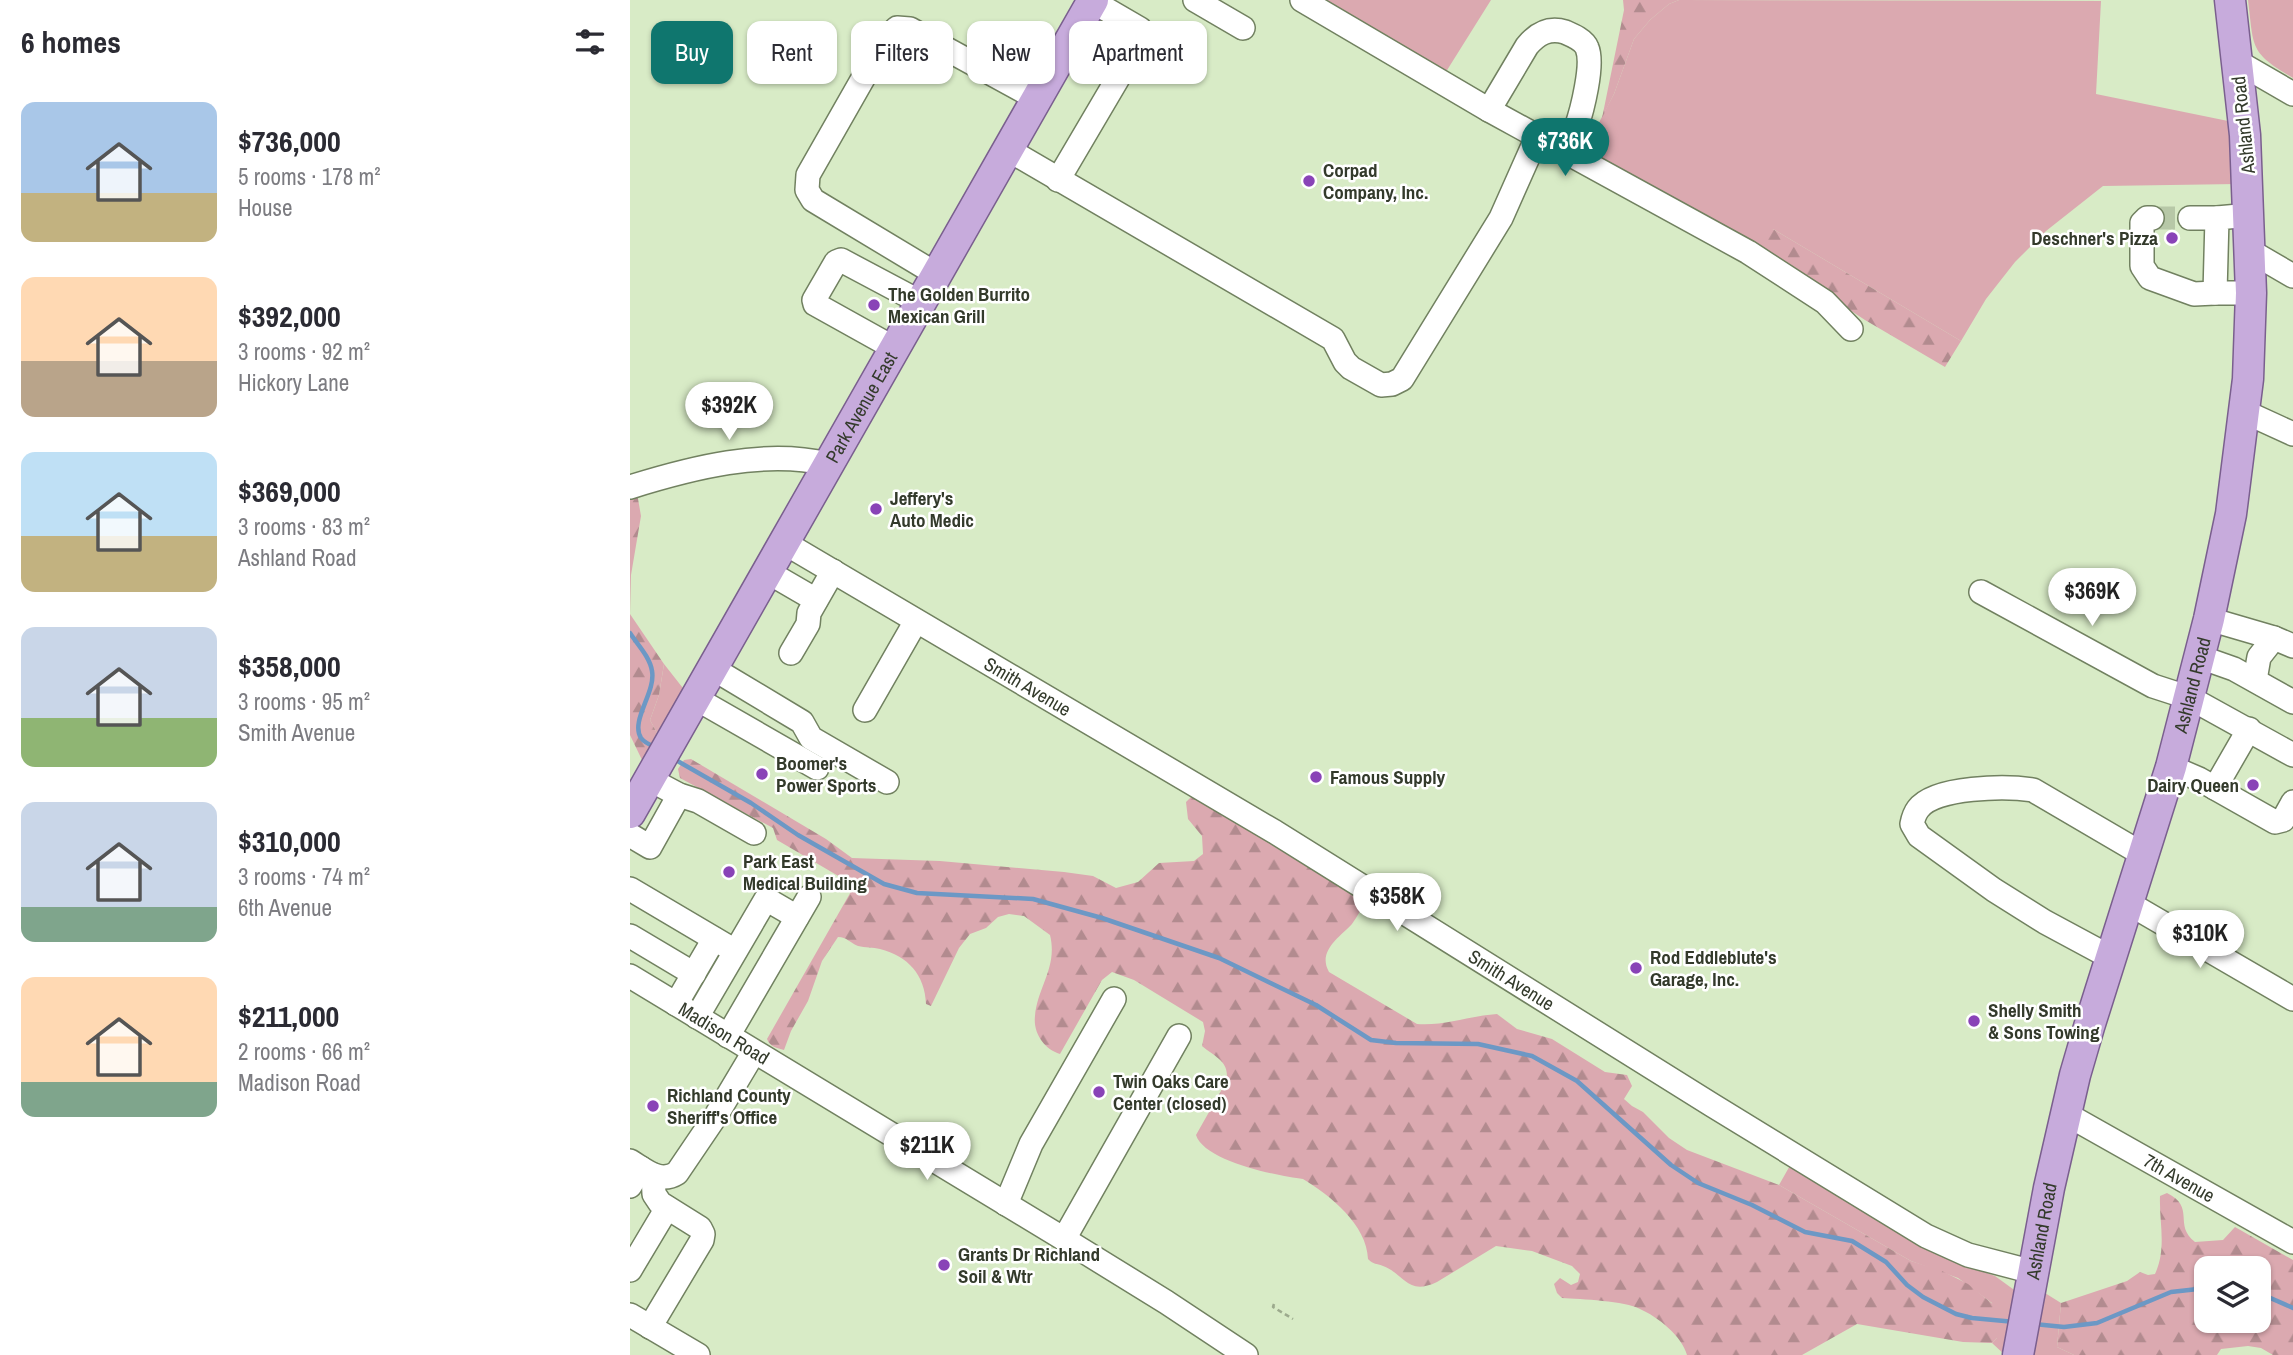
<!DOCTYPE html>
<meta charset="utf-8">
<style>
body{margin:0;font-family:"Archivo Narrow",sans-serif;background:#f2f2f3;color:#2b2b33;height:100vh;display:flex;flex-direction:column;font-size:26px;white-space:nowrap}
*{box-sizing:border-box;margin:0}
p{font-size:23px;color:#7c7c81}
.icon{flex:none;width:38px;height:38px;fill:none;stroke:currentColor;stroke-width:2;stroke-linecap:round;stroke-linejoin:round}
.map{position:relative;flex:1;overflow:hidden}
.side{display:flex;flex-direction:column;background:#fff;width:630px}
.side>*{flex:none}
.hud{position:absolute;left:21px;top:21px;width:665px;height:63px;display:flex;gap:14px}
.tools{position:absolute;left:1564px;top:1256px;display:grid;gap:14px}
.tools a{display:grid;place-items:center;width:77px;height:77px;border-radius:14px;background:#fff;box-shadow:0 2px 5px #0004;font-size:35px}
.price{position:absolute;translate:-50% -60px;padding:0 16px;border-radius:24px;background:#fff;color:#222;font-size:23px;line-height:46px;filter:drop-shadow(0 2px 4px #0008)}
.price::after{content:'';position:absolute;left:50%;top:42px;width:21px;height:16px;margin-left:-10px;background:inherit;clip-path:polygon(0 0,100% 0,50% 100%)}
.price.selected{background:#0f766e;color:#fff}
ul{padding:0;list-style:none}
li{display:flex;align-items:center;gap:21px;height:175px;padding:0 21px}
li span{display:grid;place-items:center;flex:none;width:196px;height:140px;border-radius:14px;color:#555}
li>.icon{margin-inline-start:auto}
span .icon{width:84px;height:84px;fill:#fffc;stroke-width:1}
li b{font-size:30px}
h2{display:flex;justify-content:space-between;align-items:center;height:84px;padding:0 21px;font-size:30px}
.pill{padding:0 24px;border-radius:14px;background:#fff;box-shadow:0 2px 5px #0004;font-size:24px;line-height:63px}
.pill.selected{background:#0f766e;color:#fff}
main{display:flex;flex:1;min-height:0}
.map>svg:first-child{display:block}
.grass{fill:#dba9b0}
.forest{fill:url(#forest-firs);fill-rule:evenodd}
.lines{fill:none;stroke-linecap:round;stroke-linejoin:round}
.stream{stroke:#6c98c5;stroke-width:4.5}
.minor-tunnel{stroke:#b7c8a7;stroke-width:23;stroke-dasharray:23 11;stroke-linecap:butt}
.minor-casing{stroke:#718160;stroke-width:26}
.major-casing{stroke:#7a5f8e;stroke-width:33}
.path{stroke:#9caa8d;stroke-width:2.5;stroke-dasharray:5 3.5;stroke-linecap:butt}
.minor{stroke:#fff;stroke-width:23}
.major{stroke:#c7abdc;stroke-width:30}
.poi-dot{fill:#8943b7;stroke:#fff;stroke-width:2.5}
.labels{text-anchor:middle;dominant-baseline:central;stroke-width:5;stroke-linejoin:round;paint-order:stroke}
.street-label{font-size:19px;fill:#333a2b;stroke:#fff}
.poi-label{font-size:19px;font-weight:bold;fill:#333a2b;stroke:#fff;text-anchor:start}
</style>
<main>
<section class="side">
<h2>6 homes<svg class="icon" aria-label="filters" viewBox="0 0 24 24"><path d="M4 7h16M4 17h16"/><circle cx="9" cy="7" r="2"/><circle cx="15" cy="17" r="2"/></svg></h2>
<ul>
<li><span style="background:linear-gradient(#a9c7e8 65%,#c2b280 0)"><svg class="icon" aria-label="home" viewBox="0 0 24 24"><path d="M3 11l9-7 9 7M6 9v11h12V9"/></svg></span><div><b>$736,000</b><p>5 rooms · 178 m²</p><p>House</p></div></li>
<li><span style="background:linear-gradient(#ffd9b3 60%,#b9a48a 0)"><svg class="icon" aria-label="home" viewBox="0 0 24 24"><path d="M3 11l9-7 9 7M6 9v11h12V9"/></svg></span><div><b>$392,000</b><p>3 rooms · 92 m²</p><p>Hickory Lane</p></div></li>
<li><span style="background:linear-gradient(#bfe0f5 60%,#c2b280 0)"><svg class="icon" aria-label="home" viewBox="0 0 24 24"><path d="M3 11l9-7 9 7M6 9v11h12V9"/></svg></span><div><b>$369,000</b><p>3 rooms · 83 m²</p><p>Ashland Road</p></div></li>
<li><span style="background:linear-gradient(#c9d6e8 65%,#8fb573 0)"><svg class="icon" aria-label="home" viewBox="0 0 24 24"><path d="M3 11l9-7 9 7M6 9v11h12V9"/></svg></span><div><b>$358,000</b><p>3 rooms · 95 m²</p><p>Smith Avenue</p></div></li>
<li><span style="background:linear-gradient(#c9d6e8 75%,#7fa58c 0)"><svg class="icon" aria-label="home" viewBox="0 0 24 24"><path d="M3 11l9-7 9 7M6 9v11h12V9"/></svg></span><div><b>$310,000</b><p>3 rooms · 74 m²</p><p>6th Avenue</p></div></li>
<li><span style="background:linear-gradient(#ffd9b3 75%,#7fa58c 0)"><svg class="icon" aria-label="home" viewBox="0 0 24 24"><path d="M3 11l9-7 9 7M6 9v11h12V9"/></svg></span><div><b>$211,000</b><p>2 rooms · 66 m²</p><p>Madison Road</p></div></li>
</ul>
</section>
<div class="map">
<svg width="1663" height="1355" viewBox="0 0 1663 1355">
<defs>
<pattern id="forest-firs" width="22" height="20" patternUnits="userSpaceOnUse" patternTransform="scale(1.75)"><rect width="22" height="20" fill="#dba9b0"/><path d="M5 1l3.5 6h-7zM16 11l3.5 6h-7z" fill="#b28b8f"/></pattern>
</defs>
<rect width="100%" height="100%" fill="#d8ebc6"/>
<path class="grass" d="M 686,0 L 861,0 L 814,75 Z
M 1049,0 L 1471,1 L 1466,94 L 1603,122 L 1607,184 L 1473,186 L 1416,231 L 1385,262 L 1356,299 L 1331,341 L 1143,229 L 1121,245 L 953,153 L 984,94 L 1004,39 L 1020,20 L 1039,4 Z
M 1618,0 L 1663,0 L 1663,78 C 1619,52 1624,48 1618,0 Z
M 34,664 L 56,692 L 14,766 L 12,760 L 27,733 L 20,720 L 29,695 Z
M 1162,1162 L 1332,1264 L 1365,1276 L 1387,1292 L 1375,1355 L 1362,1343 L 1367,1338 L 1362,1303 L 1328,1278 L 1281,1261 L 1149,1185 Z
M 1415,1293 L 1431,1303 L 1427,1347 L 1444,1355 L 1404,1355 Z"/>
<path class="forest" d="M 993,0 L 1049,0 L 1039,4 L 1020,20 L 1004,39 L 984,94 L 972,118 L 994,10 Z
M 1143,229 L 1331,341 L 1315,367 L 1235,320 L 1121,245 L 1129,231 Z
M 7,493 L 11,516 L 1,575 L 0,614 L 34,664 L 29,695 L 20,720 L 27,733 L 12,760 L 0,735 L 0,495 Z
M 61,759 L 196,839 L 222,858 L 310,861 L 434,872 L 463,876 L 486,888 L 508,882 L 529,863 L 564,861 L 573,854 L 572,836 L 558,819 L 556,802 L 563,795 L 737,898 C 732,907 728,916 722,924 C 710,937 687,951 699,972 L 787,1024 C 815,1026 839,1016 867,1014 L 887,1029 L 922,1039 L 975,1072 L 997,1075 L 1002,1086 L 994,1099 L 1002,1106 L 1013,1112 L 1039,1138 L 1057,1150 L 1149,1185 L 1281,1261 L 1312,1271 L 1338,1284 L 1370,1310 L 1367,1338 L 1362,1343 L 1333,1342 L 1227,1324 L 1172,1355 L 1057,1355 C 1052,1336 1028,1317 1010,1309 C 995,1301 951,1299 932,1298 L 927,1293 L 924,1284 L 930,1278 L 941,1285 L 948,1282 L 950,1274 L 942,1266 L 902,1251 L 866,1246 L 807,1282 C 777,1296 776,1275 753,1266 C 746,1263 744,1265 738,1259 C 737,1225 700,1195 673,1179 C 647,1176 574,1161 566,1135 L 596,1082 C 601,1062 585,1057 572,1046 L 575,1031 L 573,1022 L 504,980 L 482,972 L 472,980 L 430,1054 C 414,1049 403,1033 405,1016 C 407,988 428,967 420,935 L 394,916 L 379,914 L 368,917 L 356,928 L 340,934 L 329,948 L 301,1006 L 296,1004 C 295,975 278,956 250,949 C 243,947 235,948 228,946 C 220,943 217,937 208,937 L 192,961 L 178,1001 L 161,1031 L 154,1050 C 147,1048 140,1047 137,1039 L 223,888 L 222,884 L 147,840 L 143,828 L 50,778 L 48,769 L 54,760 Z
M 1537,1193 C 1566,1207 1543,1225 1565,1242 L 1593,1240 L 1605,1227 L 1663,1260 L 1663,1355 L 1643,1355 L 1631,1348 L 1618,1346 L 1591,1349 L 1587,1355 L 1444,1355 L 1427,1347 L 1431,1303 L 1497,1281 L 1510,1272 L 1518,1275 L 1525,1274 C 1537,1248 1529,1223 1530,1196 ZM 1577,1269 L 1629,1269 L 1629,1321 L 1577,1321 Z"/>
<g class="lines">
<path class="stream" d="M 0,633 C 7,644 20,657 22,671 C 26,692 0,721 11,738 C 14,742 20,745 25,747
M 44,759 L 121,803 L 168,835 L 254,884 L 287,893 L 403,899 L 472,918 L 589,958 L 686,1005 L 741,1040 L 766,1043 L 848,1044 L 902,1056 L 947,1081 L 1041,1165 L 1068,1183 L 1122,1205 L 1175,1232 L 1222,1241 L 1256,1262 L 1277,1285 L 1293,1297 L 1326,1314 L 1342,1318 L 1385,1322
M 1629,1293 L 1663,1308
M 1404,1324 L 1434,1327 L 1467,1323 L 1541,1292 L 1577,1288"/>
<path class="minor-tunnel" d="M 1522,218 L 1560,218"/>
<defs>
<g id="minor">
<path d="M 565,0 L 613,28"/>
<path d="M 672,0 L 859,110 L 1118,252 L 1195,302 L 1221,329"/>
<path d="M 1606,61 L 1663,94"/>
<path d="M 859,110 L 897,46 C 907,34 919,27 935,32 C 942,35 954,40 957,48 C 964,64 952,111 946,128 C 944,137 938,145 934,152"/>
<path d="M 377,149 L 703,339 L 715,362 L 721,368 L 751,385 L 762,384 L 772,379 L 871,218 L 907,137"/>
<path d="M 428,180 L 511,39 L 510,29 L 462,1"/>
<path d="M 1620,215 L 1587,218 L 1585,293 L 1621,293"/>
<path d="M 1522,218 L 1517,218 L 1512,223 L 1512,266 L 1520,278 L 1564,294 L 1585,293"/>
<path d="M 1560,218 L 1587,218"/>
<path d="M 1620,251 L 1663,276"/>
<path d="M 306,274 L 183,200 L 177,190 L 178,175 L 256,38 L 267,28 L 280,29 L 406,98"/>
<path d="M 264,348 L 185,304 L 184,300 L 206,262 L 211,260 L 290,302"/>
<path d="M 1615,412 L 1663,434"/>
<path d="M 0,487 C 61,468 134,449 197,464"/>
<path id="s1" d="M 153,542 L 645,832 L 1082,1105 L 1296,1236 L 1338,1255 L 1403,1272"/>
<path d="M 136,571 L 186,600"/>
<path d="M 1351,592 L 1523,686 L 1560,698 L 1663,755"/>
<path d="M 1579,619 L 1644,638 L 1663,646"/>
<path d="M 161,653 L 178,624 L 179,613 L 203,571"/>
<path d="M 1570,657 L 1604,669 L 1663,702"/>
<path d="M 82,668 L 172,722 L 181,738 L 257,782"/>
<path d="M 1625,680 L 1629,657 L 1644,638"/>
<path d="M 65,698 L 187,768"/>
<path d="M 235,710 L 286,621"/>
<path d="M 1541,767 L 1569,779 L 1645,822 L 1653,820 L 1663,802"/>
<path d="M 19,779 L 49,795 L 68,801 L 124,833"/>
<path d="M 1585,788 L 1619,729"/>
<path d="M 0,835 L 20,847 L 49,795"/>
<path d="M 0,889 L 105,951"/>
<path d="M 1498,903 L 1663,999"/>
<path d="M 0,936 L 64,974"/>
<path d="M 1480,957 L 1415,922 L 1364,890 L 1289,836 L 1282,824 C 1283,819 1285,813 1288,809 C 1305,786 1377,786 1403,790 L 1514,855"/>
<path id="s2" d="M 0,976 L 434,1239 L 536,1302 L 616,1355"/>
<path d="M 46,1004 L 84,939"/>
<path d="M 67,1017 L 136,899 L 167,917"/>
<path d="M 98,1036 L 179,897"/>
<path id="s3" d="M 1436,1114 L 1663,1242"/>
<path d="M 0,1161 C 15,1170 30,1184 47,1173 L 87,1114 L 124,1052"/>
<path d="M 0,1186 L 11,1168"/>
<path d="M 376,1204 L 401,1144 L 484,999"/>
<path d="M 434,1239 L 549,1036"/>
<path d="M 0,1270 L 37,1208"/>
<path d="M 0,1315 L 68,1355"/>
<path d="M 20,1327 L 72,1240 L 73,1234 L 70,1228 L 30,1203 L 24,1194 L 23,1175"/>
</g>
<g id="major">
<path id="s4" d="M 0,813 L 463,0"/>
<path id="s5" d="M 1388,1355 L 1419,1188 L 1445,1075 L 1459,1027 L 1541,767 L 1579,619 L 1601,514 L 1618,379 L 1621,293 L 1615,135 L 1600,0"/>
</g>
</defs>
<use href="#minor" class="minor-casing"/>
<use href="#major" class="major-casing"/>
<path class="path" d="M 644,1304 L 643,1307 L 663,1319"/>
<use href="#minor" class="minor"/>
<use href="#major" class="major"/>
</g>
<g class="poi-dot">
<circle cx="679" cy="181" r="7"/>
<circle cx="1542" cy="238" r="7"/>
<circle cx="244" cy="305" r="7"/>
<circle cx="246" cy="509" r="7"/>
<circle cx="132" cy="774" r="7"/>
<circle cx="686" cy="777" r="7"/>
<circle cx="1623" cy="785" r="7"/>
<circle cx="99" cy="872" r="7"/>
<circle cx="1006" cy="968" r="7"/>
<circle cx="1344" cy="1021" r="7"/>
<circle cx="469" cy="1092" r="7"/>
<circle cx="23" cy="1106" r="7"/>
<circle cx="314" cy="1265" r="7"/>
</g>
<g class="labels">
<g class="street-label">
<text transform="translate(1613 125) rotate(-96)">Ashland Road</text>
<text stroke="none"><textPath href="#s4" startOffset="467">Park Avenue East</textPath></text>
<text stroke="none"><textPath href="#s1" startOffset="284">Smith Avenue</textPath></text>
<text stroke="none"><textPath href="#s5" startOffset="693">Ashland Road</textPath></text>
<text stroke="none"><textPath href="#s1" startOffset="850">Smith Avenue</textPath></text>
<text stroke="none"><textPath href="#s2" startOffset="110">Madison Road</textPath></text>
<text stroke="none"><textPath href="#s3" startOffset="130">7th Avenue</textPath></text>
<text stroke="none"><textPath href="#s5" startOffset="126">Ashland Road</textPath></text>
</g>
<g class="poi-label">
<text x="693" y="170">Corpad<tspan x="693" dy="22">Company, Inc.</tspan></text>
<text x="1528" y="238" text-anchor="end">Deschner's Pizza</text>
<text x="258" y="294">The Golden Burrito<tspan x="258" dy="22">Mexican Grill</tspan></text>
<text x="260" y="498">Jeffery's<tspan x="260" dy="22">Auto Medic</tspan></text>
<text x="146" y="763">Boomer's<tspan x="146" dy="22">Power Sports</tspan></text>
<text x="700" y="777">Famous Supply</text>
<text x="1609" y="785" text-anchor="end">Dairy Queen</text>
<text x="113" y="861">Park East<tspan x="113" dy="22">Medical Building</tspan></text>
<text x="1020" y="957">Rod Eddleblute's<tspan x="1020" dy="22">Garage, Inc.</tspan></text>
<text x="1358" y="1010">Shelly Smith<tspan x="1358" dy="22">&amp; Sons Towing</tspan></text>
<text x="483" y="1081">Twin Oaks Care<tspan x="483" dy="22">Center (closed)</tspan></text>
<text x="37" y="1095">Richland County<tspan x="37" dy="22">Sheriff's Office</tspan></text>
<text x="328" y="1254">Grants Dr Richland<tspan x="328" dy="22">Soil &amp; Wtr</tspan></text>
</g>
</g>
</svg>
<div class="tools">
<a><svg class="icon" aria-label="layers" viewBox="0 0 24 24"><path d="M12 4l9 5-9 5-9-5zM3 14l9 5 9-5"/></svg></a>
</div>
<b class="price selected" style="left:935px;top:178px">$736K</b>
<b class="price" style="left:99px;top:442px">$392K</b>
<b class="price" style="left:1462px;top:628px">$369K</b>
<b class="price" style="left:767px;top:933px">$358K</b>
<b class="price" style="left:1570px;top:970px">$310K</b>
<b class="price" style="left:297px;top:1182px">$211K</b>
<div class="hud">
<a class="pill selected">Buy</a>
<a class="pill">Rent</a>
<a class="pill">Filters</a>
<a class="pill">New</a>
<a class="pill">Apartment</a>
</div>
</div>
</main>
